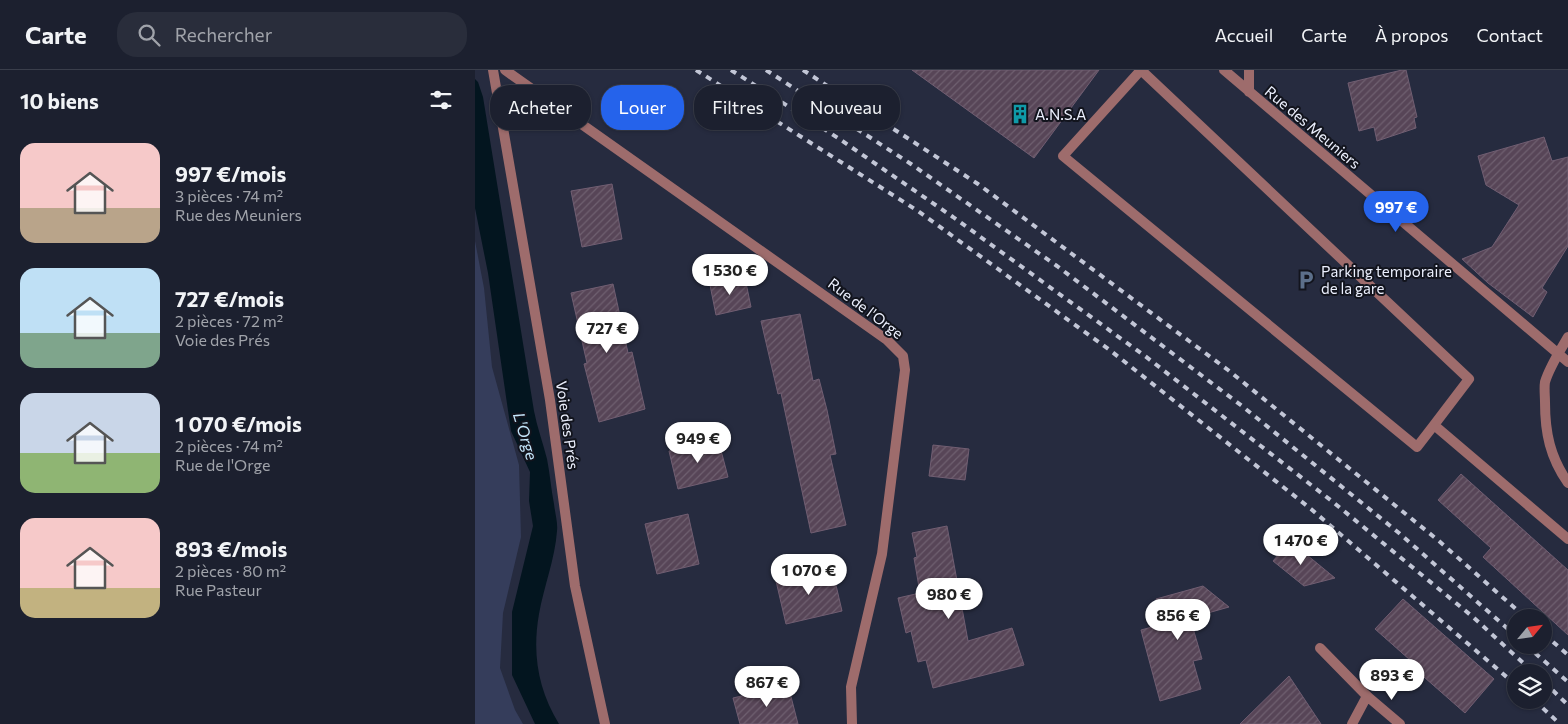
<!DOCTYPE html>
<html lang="fr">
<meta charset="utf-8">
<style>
body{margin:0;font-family:Commissioner,sans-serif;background:#292d3b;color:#f1f3f6;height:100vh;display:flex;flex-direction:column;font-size:19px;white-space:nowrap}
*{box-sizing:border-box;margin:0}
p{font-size:16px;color:#a0a3aa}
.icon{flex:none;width:28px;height:28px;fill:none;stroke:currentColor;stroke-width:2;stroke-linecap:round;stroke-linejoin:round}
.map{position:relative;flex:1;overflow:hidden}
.details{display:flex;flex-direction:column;background:#1c202f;width:475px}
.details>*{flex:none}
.guide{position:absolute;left:15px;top:15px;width:475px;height:45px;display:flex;gap:10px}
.needle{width:32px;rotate:61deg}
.tools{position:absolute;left:1032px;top:539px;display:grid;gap:10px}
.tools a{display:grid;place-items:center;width:45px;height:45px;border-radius:50%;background:#1c202f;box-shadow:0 1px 4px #0004,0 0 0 1px #3a3e4b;font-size:25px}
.price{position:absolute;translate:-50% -42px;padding:0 11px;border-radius:18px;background:#fff;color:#222;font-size:16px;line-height:32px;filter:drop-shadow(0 1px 2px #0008)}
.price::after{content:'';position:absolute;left:50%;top:30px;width:15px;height:11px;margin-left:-8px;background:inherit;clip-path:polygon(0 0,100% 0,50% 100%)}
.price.active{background:#2563eb;color:#fff}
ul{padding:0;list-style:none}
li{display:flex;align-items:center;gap:15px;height:125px;padding:0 20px}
li span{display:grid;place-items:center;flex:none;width:140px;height:100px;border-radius:15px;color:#555}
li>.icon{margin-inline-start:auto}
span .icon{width:60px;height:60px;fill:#fffc;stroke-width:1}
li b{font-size:21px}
h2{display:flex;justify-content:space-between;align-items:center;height:60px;padding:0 20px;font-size:21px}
.pill{padding:0 18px;border-radius:20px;background:#1c202f;box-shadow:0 1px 4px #0004,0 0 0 1px #3a3e4b;font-size:18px;line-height:45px}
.pill.active{background:#2563eb;color:#fff}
header{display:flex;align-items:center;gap:30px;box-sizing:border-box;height:70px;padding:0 25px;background:#1c202f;border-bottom:1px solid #3a3e4b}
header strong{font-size:24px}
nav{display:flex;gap:28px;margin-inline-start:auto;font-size:18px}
.search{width:350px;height:45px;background:#292d3b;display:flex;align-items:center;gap:12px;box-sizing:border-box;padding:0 18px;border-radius:20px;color:#a0a3aa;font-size:19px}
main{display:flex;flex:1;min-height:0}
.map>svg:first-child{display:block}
.grass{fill:#353d5b}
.water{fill:#03151f}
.building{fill:url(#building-hatch);stroke:#715e72}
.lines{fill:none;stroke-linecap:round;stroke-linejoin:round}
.service{stroke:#9e6c6c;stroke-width:10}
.minor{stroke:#9e6c6c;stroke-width:10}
.rail{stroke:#c2c6d6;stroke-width:4;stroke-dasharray:6 6;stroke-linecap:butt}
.labels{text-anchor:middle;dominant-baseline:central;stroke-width:4;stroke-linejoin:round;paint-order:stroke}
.poi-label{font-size:15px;fill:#ecf0fe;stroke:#12141d;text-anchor:start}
.street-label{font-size:15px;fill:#ecf0fe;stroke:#12141d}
.water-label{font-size:16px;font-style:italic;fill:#c4e6fb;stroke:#12141d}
</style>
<header>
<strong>Carte</strong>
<div class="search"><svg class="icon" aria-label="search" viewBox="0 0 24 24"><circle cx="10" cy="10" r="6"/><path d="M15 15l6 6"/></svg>Rechercher</div>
<nav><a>Accueil</a><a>Carte</a><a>À propos</a><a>Contact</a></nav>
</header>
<main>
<section class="details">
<h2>10 biens<svg class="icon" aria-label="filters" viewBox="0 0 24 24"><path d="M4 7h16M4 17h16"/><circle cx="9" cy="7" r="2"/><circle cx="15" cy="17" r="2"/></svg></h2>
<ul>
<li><span style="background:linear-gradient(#f6c9c9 65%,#b9a48a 0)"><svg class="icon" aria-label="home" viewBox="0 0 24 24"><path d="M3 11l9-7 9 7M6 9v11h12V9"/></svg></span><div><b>997 €/mois</b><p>3 pièces · 74 m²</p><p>Rue des Meuniers</p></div></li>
<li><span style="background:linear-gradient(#bfe0f5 65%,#7fa58c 0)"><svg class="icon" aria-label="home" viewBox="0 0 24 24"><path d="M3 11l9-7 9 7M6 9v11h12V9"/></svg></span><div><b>727 €/mois</b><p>2 pièces · 72 m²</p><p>Voie des Prés</p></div></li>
<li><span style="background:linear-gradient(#c9d6e8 60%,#8fb573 0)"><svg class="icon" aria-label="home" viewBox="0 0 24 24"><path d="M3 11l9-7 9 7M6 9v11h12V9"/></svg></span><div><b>1 070 €/mois</b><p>2 pièces · 74 m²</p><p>Rue de l'Orge</p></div></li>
<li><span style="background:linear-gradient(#f6c9c9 70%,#c2b280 0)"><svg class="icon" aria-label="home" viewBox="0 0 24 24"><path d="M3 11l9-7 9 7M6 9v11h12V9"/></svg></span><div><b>893 €/mois</b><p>2 pièces · 80 m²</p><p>Rue Pasteur</p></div></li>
</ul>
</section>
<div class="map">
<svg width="1093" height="654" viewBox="0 0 1093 654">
<defs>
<pattern id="building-hatch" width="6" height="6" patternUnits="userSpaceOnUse" patternTransform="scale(1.25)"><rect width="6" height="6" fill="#574557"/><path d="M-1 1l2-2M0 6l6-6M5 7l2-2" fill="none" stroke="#6f6070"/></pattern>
</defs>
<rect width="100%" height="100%" fill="#262b3f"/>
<path class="grass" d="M 0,171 L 9,218 L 17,297 L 44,395 L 46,467 L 28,543 L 25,598 L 40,640 L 48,654 L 0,654 Z"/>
<path class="water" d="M 0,9 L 3,12 L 8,27 L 59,341 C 62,357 68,373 72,389 C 75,404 76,419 79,434 C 80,443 83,453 82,461 C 80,489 69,516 64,544 C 57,584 63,619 84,654 L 60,654 L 37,605 L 37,542 L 58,456 L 54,431 L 55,402 L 36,361 L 13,203 L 0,138 Z"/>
<path class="building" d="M 437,0 L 624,0 L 559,88 Z
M 927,0 L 931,0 L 942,47 L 939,48 L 941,58 L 902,71 L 899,57 L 884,61 L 873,13 Z
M 1069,67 L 1077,91 L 1093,87 L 1093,176 L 1067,218 L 1072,222 L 1058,247 L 1013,213 L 987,189 L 1017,177 L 1044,135 L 1011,115 L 1003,86 Z
M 137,114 L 147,169 L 107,177 L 96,121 Z
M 270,208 L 276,237 L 241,245 L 235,215 Z
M 138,214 L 153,283 L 157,282 L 170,339 L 124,352 L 109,294 L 112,293 L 96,223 Z
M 325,244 L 338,311 L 344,309 L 352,340 L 361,384 L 355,385 L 371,455 L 336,463 L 306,323 L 303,324 L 286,251 Z
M 243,369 L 253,407 L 203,419 L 194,381 Z
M 458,375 L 494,379 L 490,410 L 454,406 Z
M 986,404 L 1093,500 L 1093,565 L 1008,487 L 1016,478 L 963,430 Z
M 213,444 L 224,494 L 182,504 L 170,454 Z
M 472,456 L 493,571 L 537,558 L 549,595 L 458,618 L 451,590 L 443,592 L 436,561 L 431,563 L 423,528 L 445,523 L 439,488 L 442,487 L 437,463 Z
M 815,471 L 860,508 L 829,516 L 798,491 Z
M 357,498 L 367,541 L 311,554 L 301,511 Z
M 728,516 L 754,537 L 715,548 L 727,589 L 718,591 L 726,619 L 685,631 L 666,560 L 688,554 L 681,529 Z
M 928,529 L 1019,609 L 990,643 L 933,593 L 935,590 L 900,559 Z
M 814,606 L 846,654 L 765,654 Z
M 313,615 L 323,654 L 265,654 L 258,628 Z"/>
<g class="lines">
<path class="service" d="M 959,355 L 942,377 L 588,86 L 666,0 L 994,309 L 959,355 L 1093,469
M 845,578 L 892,626"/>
<path class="minor" d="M 18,0 L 75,330 L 100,516 L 130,654
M 30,0 L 412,270 L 428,286 L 430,300 L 407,484 L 376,617 L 377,654
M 749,0 L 1093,292
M 774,22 L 774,0
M 1093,267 C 1085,281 1075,296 1070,312 C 1069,318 1070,326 1070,332 C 1070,363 1075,387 1093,413
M 877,654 L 892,626 L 925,654"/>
<path class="rail" d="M 221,0 L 443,141 L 636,281 L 836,439 L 1041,615
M 256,0 L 363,68 L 478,147 L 670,286 L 858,432 L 998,547 L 1058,602
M 291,0 L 436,94 L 582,196 L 767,336 L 924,463 L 1041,566
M 328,0 L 503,114 L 753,300 L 964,471 L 1051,548
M 1069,564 L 1093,585
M 1051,575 L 1093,612
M 1069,612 L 1093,635
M 1059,630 L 1085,654"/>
</g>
<defs>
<symbol id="building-bare" viewBox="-9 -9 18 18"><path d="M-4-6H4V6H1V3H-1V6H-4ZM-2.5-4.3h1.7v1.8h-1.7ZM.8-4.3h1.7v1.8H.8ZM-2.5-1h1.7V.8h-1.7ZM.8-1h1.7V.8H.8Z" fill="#0f9aa8" stroke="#12141d" stroke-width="2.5" paint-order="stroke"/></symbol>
<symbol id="parking-bare" viewBox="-9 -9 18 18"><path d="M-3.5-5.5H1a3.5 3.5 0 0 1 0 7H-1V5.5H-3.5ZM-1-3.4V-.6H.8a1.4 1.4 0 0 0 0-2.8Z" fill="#5c6f8a" stroke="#12141d" stroke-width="2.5" paint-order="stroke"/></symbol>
</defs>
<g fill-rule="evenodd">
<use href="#building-bare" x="531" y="30" width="28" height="28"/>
<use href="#parking-bare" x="817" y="196" width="28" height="28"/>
</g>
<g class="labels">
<g class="poi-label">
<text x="560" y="44">A.N.S.A</text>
<text x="846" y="201">Parking temporaire<tspan x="846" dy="17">de la gare</tspan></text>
</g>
<g class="street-label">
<text transform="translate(838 57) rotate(40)">Rue des Meuniers</text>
<text transform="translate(391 238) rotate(37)">Rue de l'Orge</text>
<text transform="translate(93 355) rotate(82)">Voie des Prés</text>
</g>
<g class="water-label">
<text transform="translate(51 366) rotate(73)">L'Orge</text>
</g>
</g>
</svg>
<div class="tools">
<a><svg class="needle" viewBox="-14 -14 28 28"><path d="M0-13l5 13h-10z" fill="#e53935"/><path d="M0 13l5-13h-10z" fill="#a0a3aa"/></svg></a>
<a><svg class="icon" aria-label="layers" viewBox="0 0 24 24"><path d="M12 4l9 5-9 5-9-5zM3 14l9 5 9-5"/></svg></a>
</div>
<b class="price active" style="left:921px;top:163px">997 €</b>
<b class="price" style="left:255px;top:226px">1 530 €</b>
<b class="price" style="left:132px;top:284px">727 €</b>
<b class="price" style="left:223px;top:394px">949 €</b>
<b class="price" style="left:826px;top:496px">1 470 €</b>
<b class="price" style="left:334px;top:526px">1 070 €</b>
<b class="price" style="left:474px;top:550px">980 €</b>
<b class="price" style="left:703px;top:571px">856 €</b>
<b class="price" style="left:917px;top:631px">893 €</b>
<b class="price" style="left:292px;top:638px">867 €</b>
<div class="guide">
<a class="pill">Acheter</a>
<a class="pill active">Louer</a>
<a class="pill">Filtres</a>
<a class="pill">Nouveau</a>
</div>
</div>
</main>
